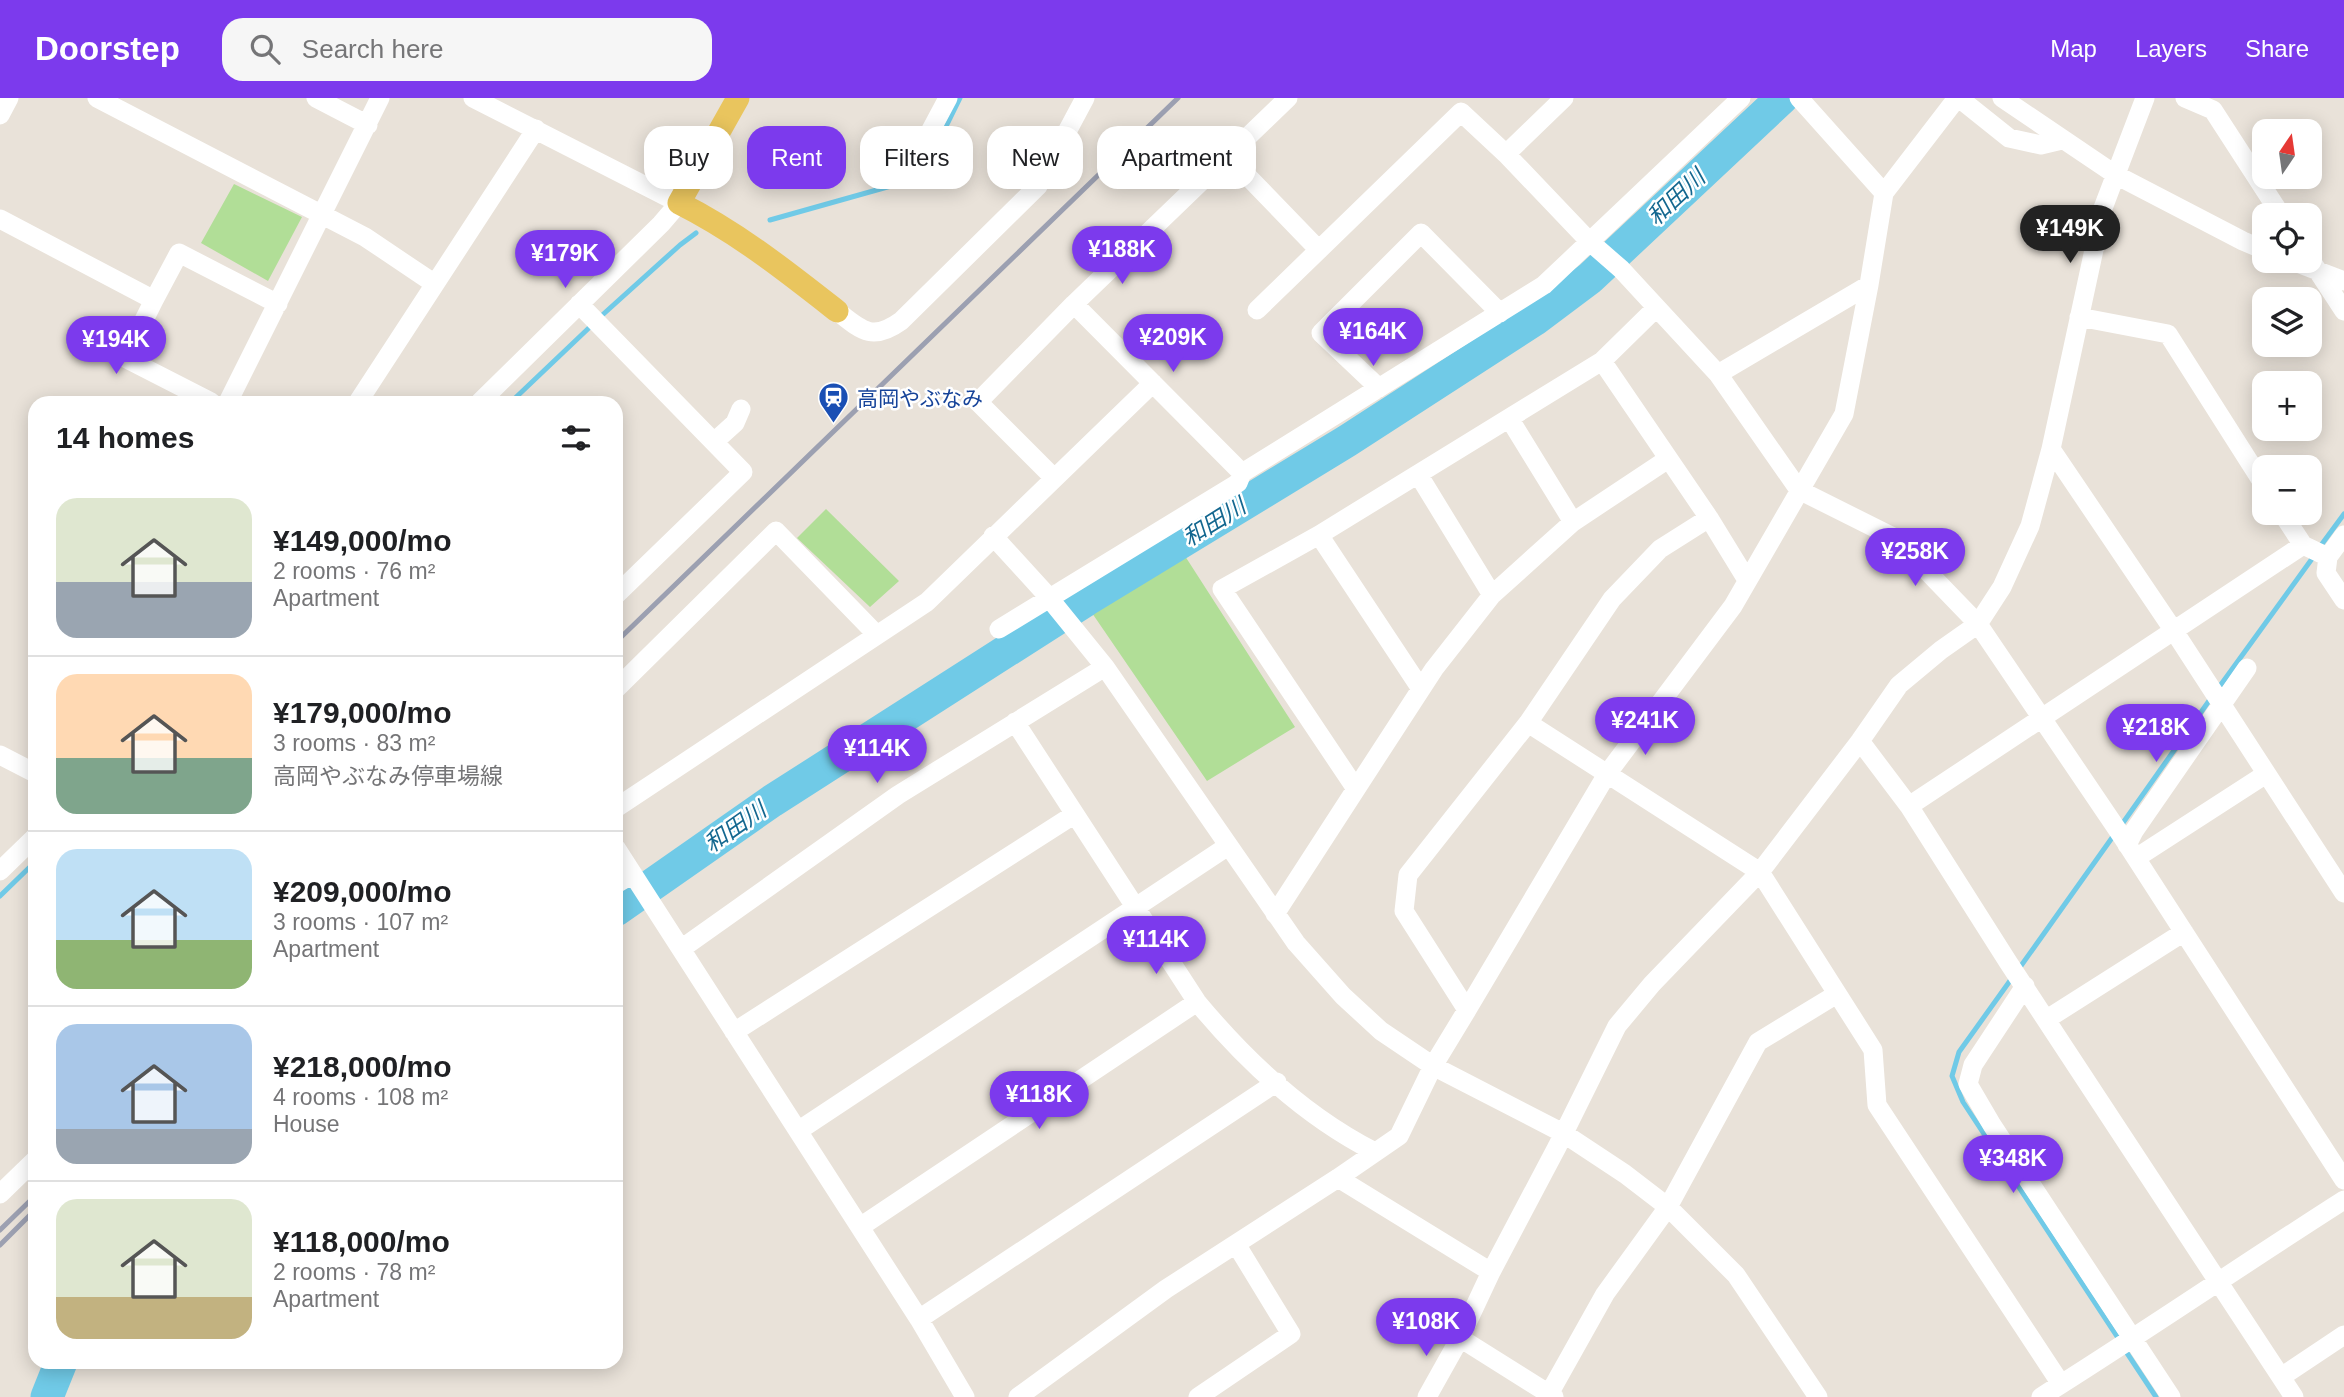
<!DOCTYPE html>
<meta charset="utf-8">
<style>
body{margin:0;font-family:Arial,"Noto Sans JP",sans-serif;background:#f6f6f6;color:#202124;height:100vh;display:flex;flex-direction:column;font-size:26px;white-space:nowrap}
*{box-sizing:border-box;margin:0}
p{font-size:23px;color:#757577}
.icon{flex:none;width:38px;height:38px;fill:none;stroke:currentColor;stroke-width:2;stroke-linecap:round;stroke-linejoin:round}
.map{position:relative;flex:1;overflow:hidden}
.sheet{position:absolute;left:28px;top:298px;width:595px;height:973px;display:flex;flex-direction:column;background:#fff;border-radius:21px;box-shadow:0 4px 18px #0003}
.sheet>*{flex:none}
.guide{position:absolute;left:644px;top:28px;width:665px;height:63px;display:flex;gap:14px}
.needle{width:46px;rotate:13deg}
.controls{position:absolute;left:2252px;top:21px;display:grid;gap:14px}
.controls a{display:grid;place-items:center;width:70px;height:70px;border-radius:14px;background:#fff;box-shadow:0 4px 18px #0003;font-size:35px}
.price{position:absolute;translate:-50% -60px;padding:0 16px;border-radius:24px;background:#7c3aed;color:#fff;font-size:23px;line-height:46px;filter:drop-shadow(0 2px 4px #0008)}
.price::after{content:'';position:absolute;left:50%;top:42px;width:21px;height:16px;margin-left:-10px;background:inherit;clip-path:polygon(0 0,100% 0,50% 100%)}
.price.current{background:#222;color:#fff}
ul{padding:0;list-style:none}
li{display:flex;align-items:center;gap:21px;height:175px;padding:0 28px}
li+li{border-top:2px solid #e0e0e0}
li span{display:grid;place-items:center;flex:none;width:196px;height:140px;border-radius:21px;color:#555}
li>.icon{margin-inline-start:auto}
span .icon{width:84px;height:84px;fill:#fffc;stroke-width:1}
li b{font-size:30px}
h2{display:flex;justify-content:space-between;align-items:center;height:84px;padding:0 28px;font-size:30px}
.tag{padding:0 24px;border-radius:21px;background:#fff;box-shadow:0 4px 18px #0003;font-size:24px;line-height:63px}
.tag.current{background:#7c3aed;color:#fff}
header{display:flex;align-items:center;gap:42px;box-sizing:border-box;height:98px;padding:0 35px;background:#7c3aed;color:#fff}
header strong{font-size:33px}
nav{display:flex;gap:38px;margin-inline-start:auto;font-size:24px}
.search{width:490px;height:63px;background:#f6f6f6;display:flex;align-items:center;gap:18px;box-sizing:border-box;padding:0 24px;border-radius:21px;color:#757577;font-size:26px}
.map>svg:first-child{display:block}
.green{fill:#b1de97}
.lines{fill:none;stroke-linecap:round;stroke-linejoin:round}
.stream{stroke:#70cae7;stroke-width:5}
.river{stroke:#70cae7;stroke-width:33}
.minor{stroke:#fff;stroke-width:19}
.major{stroke:#e9c55e;stroke-width:23}
.rail{stroke:#9ca0b1;stroke-width:5}
.labels{text-anchor:middle;dominant-baseline:central;stroke-width:5;stroke-linejoin:round;paint-order:stroke}
.transit-label{font-size:21px;fill:#164399;stroke:#fff;text-anchor:start}
.water-label{font-size:23px;font-style:italic;fill:#13678f;stroke:#fff}
</style>
<header>
<strong>Doorstep</strong>
<div class="search"><svg class="icon" aria-label="search" viewBox="0 0 24 24"><circle cx="10" cy="10" r="6"/><path d="M15 15l6 6"/></svg>Search here</div>
<nav><a>Map</a><a>Layers</a><a>Share</a></nav>
</header>
<div class="map">
<svg width="2344" height="1299" viewBox="0 0 2344 1299">
<rect width="100%" height="100%" fill="#e9e2d9"/>
<path class="green" d="M 234,86 L 302,119 L 268,183 L 201,145 Z
M 826,411 L 899,483 L 870,509 L 797,440 Z
M 1185,458 L 1295,629 L 1207,683 L 1092,515 Z"/>
<g class="lines">
<path class="stream" d="M 770,122 L 898,86 L 931,59 L 960,0
M 599,220 L 680,147 L 696,135
M 511,304 L 592,227
M 2319,450 L 2344,416
M 2217,592 L 2314,458
M 2120,729 L 2211,600
M 0,798 L 35,764
M 2018,872 L 2114,737
M 2012,880 L 1959,954 L 1952,978 L 1963,1004 L 2120,1243
M 2125,1252 L 2156,1299"/>
<path class="river" d="M 616,812 L 772,703 L 1086,502 L 1347,343 L 1534,222 L 1590,180 L 1782,0
M 47,1299 L 61,1264"/>
<path class="minor" d="M 97,0 L 365,139 L 435,186
M 316,0 L 368,27
M 473,0 L 679,105 L 661,126 L 480,304
M 1959,0 L 2009,40 L 2041,47 L 2062,42
M 2002,0 L 2116,77 L 2243,143 L 2264,152
M 2185,0 L 2213,12 L 2281,117
M 0,17 L 9,0
M 923,47 L 948,0
M 1506,56 L 1564,0
M 1228,58 L 1319,152
M 1884,95 L 1957,0
M 0,121 L 154,202 L 179,155 L 278,206
M 2310,161 L 2344,213
M 2292,163 L 2344,183
M 154,202 L 125,260 L 211,304
M 579,206 L 743,374 L 616,497
M 1074,206 L 1242,375
M 1257,212 L 1461,14 L 1506,56 L 1590,144 L 1621,171 L 1718,276 L 1799,392 L 1895,440 L 1978,526 L 2123,740 L 2344,1082
M 837,213 C 861,232 872,244 901,223 L 1038,88 L 1085,0
M 2079,219 L 2168,236 L 2264,387
M 1602,263 L 1656,210
M 1718,276 L 1869,187
M 1379,290 L 1321,235 L 1421,135 L 1500,215
M 228,304 L 380,0
M 358,304 L 536,31
M 1509,320 L 1573,424
M 714,344 L 735,325 L 741,311
M 2051,351 L 2174,533 L 2344,795
M 1668,361 L 1573,424 L 1492,497 L 1434,571 L 1356,691 L 1222,491 L 1319,437 L 1602,263 L 1709,420
M 1418,376 L 1492,497
M 1054,380 L 978,304 L 1074,206 L 1288,0
M 2282,415 L 2303,447
M 1319,437 L 1421,591
M 2344,437 L 2328,459 L 2326,475 L 2344,502
M 993,438 L 1045,495 L 1105,569 L 1296,845 L 1343,898 L 1381,933 L 1433,968 L 1563,1035 L 1625,1076 L 1668,1109 L 1736,1177 L 1818,1299
M 999,531 L 1238,385 L 1242,375 L 1544,187 L 1741,0
M 616,591 L 776,433 L 877,537
M 1015,624 L 1197,904 C 1246,963 1306,1019 1375,1054
M 1528,625 L 1760,774 L 1873,952 L 1877,1007 L 2061,1286
M 1860,643 L 1909,708 L 2008,864 L 2294,1299
M 0,657 L 35,675
M 1909,708 L 2303,447 L 2328,459
M 616,710 L 927,504 L 1153,285
M 2127,747 L 2134,733 L 2247,570
M 616,750 L 919,1221 L 965,1299
M 2136,760 L 2266,676
M 0,773 L 35,739
M 616,786 L 633,776
M 1275,816 L 1356,691
M 681,851 L 898,697 L 1105,569
M 2025,888 L 1973,967 L 1968,986 L 1992,1027 L 2171,1299
M 1467,912 L 1607,676 L 1733,508 L 1844,316 L 1869,187 L 1884,95 L 1799,0
M 2047,921 L 2184,834
M 734,934 L 1075,716
M 798,1033 L 1228,748
M 1338,1080 L 1491,1174
M 0,1096 L 35,1062
M 860,1129 L 1197,904
M 919,1221 L 1277,984
M 1460,1240 L 1554,1299
M 2281,1279 L 2344,1237
M 1549,1296 L 1605,1196 L 1668,1109 L 1758,944 L 1837,896
M 1018,1299 L 1166,1191 L 1338,1080 L 1399,1038 L 1433,968 L 1467,912 L 1404,813 L 1408,777 L 1528,625 L 1612,501 L 1660,451 L 1709,420 L 1747,482
M 1198,1299 L 1291,1236 L 1236,1146
M 1427,1299 L 1460,1240 L 1491,1174 L 1557,1049 L 1617,928 L 1652,886 L 1760,774 L 1860,643 L 1899,587 L 1941,552 L 1978,526 L 2002,489 L 2030,428 L 2051,351 L 2103,110 L 2145,0
M 2041,1299 C 2143,1235 2242,1167 2344,1102"/>
<path class="major" d="M 738,0 L 679,105 C 737,134 786,173 837,213"/>
<path class="rail" d="M 616,544 L 1178,0
M 0,1132 L 35,1098
M 0,1147 L 35,1112"/>
</g>
<defs>
<symbol id="station-pin" viewBox="-11 -11 22 30"><path d="M0 17L-7.5 6A9.5 9.5 0 1 1 7.5 6Z" fill="#1a4fb4" stroke="#fff"/><path d="M-3-6H3Q5-6 5-4V2Q5 4 3 4L4.5 6H3L1.5 4h-3L-3 6H-4.5L-3 4Q-5 4-5 2V-4Q-5-6-3-6ZM-3.5-4v3h7v-3ZM-3.5 1v1.5H-2V1ZM2 1v1.5H3.5V1Z" fill="#fff"/></symbol>
</defs>
<g fill-rule="evenodd">
<use href="#station-pin" x="816" y="282" width="35" height="47"/>
</g>
<g class="labels">
<g class="transit-label">
<text x="857" y="300">高岡やぶなみ</text>
</g>
<g class="water-label">
<text transform="translate(1676 99) rotate(-43)">和田川</text>
<text transform="translate(1214 424) rotate(-32)">和田川</text>
<text transform="translate(735 729) rotate(-35)">和田川</text>
</g>
</g>
</svg>
<div class="controls">
<a><svg class="needle" viewBox="-14 -14 28 28"><path d="M0-13l5 13h-10z" fill="#e53935"/><path d="M0 13l5-13h-10z" fill="#757577"/></svg></a>
<a><svg class="icon" aria-label="locate" viewBox="0 0 24 24"><circle cx="12" cy="12" r="6"/><path d="M12 2v4M12 18v4M2 12h4M18 12h4"/></svg></a>
<a><svg class="icon" aria-label="layers" viewBox="0 0 24 24"><path d="M12 4l9 5-9 5-9-5zM3 14l9 5 9-5"/></svg></a>
<a>+</a>
<a>−</a>
</div>
<b class="price current" style="left:2070px;top:167px">¥149K</b>
<b class="price" style="left:1122px;top:188px">¥188K</b>
<b class="price" style="left:565px;top:192px">¥179K</b>
<b class="price" style="left:1373px;top:270px">¥164K</b>
<b class="price" style="left:1173px;top:276px">¥209K</b>
<b class="price" style="left:116px;top:278px">¥194K</b>
<b class="price" style="left:1915px;top:490px">¥258K</b>
<b class="price" style="left:1645px;top:659px">¥241K</b>
<b class="price" style="left:2156px;top:666px">¥218K</b>
<b class="price" style="left:877px;top:687px">¥114K</b>
<b class="price" style="left:1156px;top:878px">¥114K</b>
<b class="price" style="left:1039px;top:1033px">¥118K</b>
<b class="price" style="left:2013px;top:1097px">¥348K</b>
<b class="price" style="left:1426px;top:1260px">¥108K</b>
<div class="guide">
<a class="tag">Buy</a>
<a class="tag current">Rent</a>
<a class="tag">Filters</a>
<a class="tag">New</a>
<a class="tag">Apartment</a>
</div>
<section class="sheet">
<h2>14 homes<svg class="icon" aria-label="filters" viewBox="0 0 24 24"><path d="M4 7h16M4 17h16"/><circle cx="9" cy="7" r="2"/><circle cx="15" cy="17" r="2"/></svg></h2>
<ul>
<li><span style="background:linear-gradient(#dfe7d0 60%,#9aa5b1 0)"><svg class="icon" aria-label="home" viewBox="0 0 24 24"><path d="M3 11l9-7 9 7M6 9v11h12V9"/></svg></span><div><b>¥149,000/mo</b><p>2 rooms · 76 m²</p><p>Apartment</p></div></li>
<li><span style="background:linear-gradient(#ffd9b3 60%,#7fa58c 0)"><svg class="icon" aria-label="home" viewBox="0 0 24 24"><path d="M3 11l9-7 9 7M6 9v11h12V9"/></svg></span><div><b>¥179,000/mo</b><p>3 rooms · 83 m²</p><p>高岡やぶなみ停車場線</p></div></li>
<li><span style="background:linear-gradient(#bfe0f5 65%,#8fb573 0)"><svg class="icon" aria-label="home" viewBox="0 0 24 24"><path d="M3 11l9-7 9 7M6 9v11h12V9"/></svg></span><div><b>¥209,000/mo</b><p>3 rooms · 107 m²</p><p>Apartment</p></div></li>
<li><span style="background:linear-gradient(#a9c7e8 75%,#9aa5b1 0)"><svg class="icon" aria-label="home" viewBox="0 0 24 24"><path d="M3 11l9-7 9 7M6 9v11h12V9"/></svg></span><div><b>¥218,000/mo</b><p>4 rooms · 108 m²</p><p>House</p></div></li>
<li><span style="background:linear-gradient(#dfe7d0 70%,#c2b280 0)"><svg class="icon" aria-label="home" viewBox="0 0 24 24"><path d="M3 11l9-7 9 7M6 9v11h12V9"/></svg></span><div><b>¥118,000/mo</b><p>2 rooms · 78 m²</p><p>Apartment</p></div></li>
</ul>
</section>
</div>
